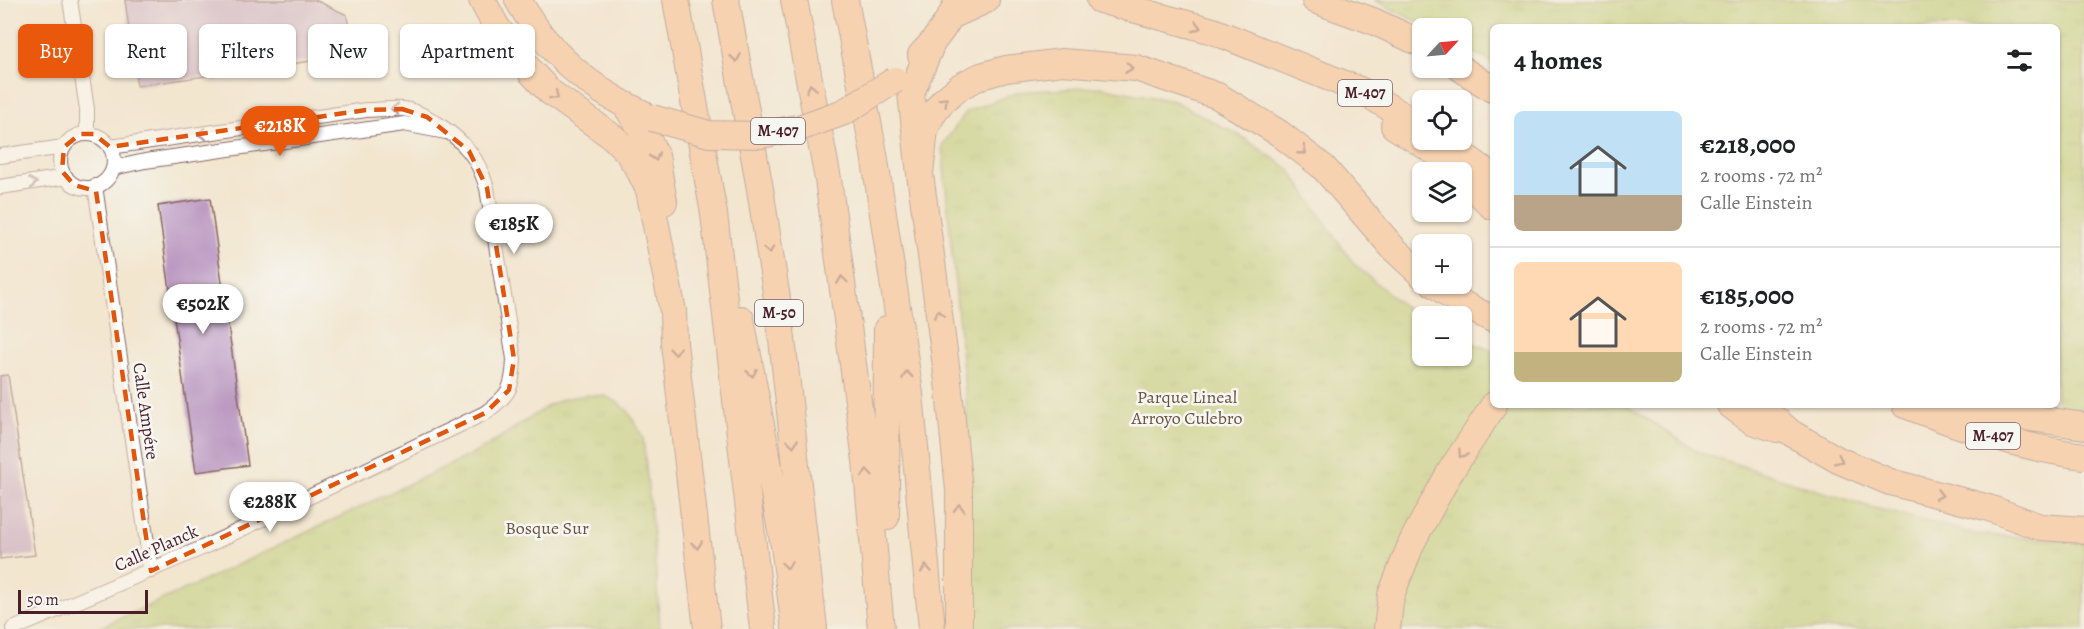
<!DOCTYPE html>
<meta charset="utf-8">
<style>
body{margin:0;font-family:Alegreya,serif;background:#f2f2f2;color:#202124;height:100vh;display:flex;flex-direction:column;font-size:22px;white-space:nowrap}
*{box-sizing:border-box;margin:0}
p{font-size:20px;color:#757577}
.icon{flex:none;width:33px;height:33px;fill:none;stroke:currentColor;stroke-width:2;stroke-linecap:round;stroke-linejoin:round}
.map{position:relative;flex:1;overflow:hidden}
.side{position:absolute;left:1490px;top:24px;width:570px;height:384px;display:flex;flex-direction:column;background:#fff;border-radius:9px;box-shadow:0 2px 4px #0004}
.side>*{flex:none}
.top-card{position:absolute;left:18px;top:24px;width:570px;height:54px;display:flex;gap:12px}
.needle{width:39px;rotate:64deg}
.tools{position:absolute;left:1412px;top:18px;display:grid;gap:12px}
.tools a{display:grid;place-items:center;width:60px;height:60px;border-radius:9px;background:#fff;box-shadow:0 2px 4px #0004;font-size:30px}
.scale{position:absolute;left:18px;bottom:15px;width:130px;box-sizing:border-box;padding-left:6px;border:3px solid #4a1f2b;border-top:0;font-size:16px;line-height:21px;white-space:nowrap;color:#4a1f2b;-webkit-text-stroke:4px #f6f6f2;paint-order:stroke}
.price{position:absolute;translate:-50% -51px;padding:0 14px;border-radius:21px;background:#fff;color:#222;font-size:20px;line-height:39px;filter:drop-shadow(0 2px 3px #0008)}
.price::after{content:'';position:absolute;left:50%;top:36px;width:18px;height:14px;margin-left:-9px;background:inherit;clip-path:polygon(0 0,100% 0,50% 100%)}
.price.active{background:#ea580c;color:#fff}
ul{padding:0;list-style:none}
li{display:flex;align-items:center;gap:18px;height:150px;padding:0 24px}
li+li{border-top:2px solid #e0e0e0}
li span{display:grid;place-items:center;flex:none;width:168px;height:120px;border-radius:9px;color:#555}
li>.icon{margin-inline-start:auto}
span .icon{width:72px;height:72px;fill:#fffc;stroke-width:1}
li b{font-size:26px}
h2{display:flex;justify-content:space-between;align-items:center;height:72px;padding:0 24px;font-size:26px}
.chip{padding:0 21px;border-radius:9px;background:#fff;box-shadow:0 2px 4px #0004;font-size:21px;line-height:54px}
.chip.active{background:#ea580c;color:#fff}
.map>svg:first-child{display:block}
.grass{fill:url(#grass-tufts);stroke:#80764e;stroke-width:1.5}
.building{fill:#bb98c1}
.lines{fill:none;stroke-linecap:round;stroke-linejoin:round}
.street-casing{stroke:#856564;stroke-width:16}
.highway-casing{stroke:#856564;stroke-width:28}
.street{stroke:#fff;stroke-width:14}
.highway{stroke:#fbbb8c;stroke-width:26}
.highway-bridge-casing{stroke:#856564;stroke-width:28;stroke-linecap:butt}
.highway-bridge{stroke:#fbbb8c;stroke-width:26}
.oneway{stroke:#9a6557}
.oneway2{stroke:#ae9aa0}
.marked{fill:none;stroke:#e0560e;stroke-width:4.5;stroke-dasharray:12 8;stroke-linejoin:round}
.labels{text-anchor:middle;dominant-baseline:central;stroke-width:5;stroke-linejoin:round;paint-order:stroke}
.shield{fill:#f6f6f2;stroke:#7e6067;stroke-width:1.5}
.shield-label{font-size:16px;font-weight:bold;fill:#4a1f2b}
.park-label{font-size:18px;fill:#6b5340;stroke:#f6f6f2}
.street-label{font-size:18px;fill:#4a1f2b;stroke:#f6f6f2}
</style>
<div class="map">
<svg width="2084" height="629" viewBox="0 0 2084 629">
<defs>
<pattern id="grass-tufts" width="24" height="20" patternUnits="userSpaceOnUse" patternTransform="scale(1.5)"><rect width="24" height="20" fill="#b7cd71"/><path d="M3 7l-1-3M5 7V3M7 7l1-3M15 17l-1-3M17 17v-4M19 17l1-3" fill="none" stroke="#9fb062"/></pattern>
</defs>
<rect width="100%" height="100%" fill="#f6f6f2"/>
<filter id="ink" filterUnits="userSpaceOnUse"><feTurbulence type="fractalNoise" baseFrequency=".0167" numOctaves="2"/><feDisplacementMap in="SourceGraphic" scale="12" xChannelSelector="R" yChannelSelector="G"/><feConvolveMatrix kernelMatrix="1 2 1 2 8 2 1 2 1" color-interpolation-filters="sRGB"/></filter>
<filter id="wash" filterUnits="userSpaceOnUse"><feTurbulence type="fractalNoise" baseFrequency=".008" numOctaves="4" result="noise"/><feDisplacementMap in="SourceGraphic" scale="24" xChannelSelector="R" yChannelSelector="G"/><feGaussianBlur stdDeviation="1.35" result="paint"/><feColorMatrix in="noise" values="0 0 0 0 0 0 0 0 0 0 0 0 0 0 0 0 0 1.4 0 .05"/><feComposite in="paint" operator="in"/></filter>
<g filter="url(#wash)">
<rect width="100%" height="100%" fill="#f2e6cf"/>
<path class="grass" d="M 1374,0 L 2084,0 L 2084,409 L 2044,405 L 2056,405 L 2056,27 L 1492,27 L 1492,63 L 1461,45 L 1461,28 L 1430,28 Z
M 1099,87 L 1174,101 L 1242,137 L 1289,169 L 1353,263 L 1422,322 L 1422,356 L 1461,356 L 1461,338 L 1492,351 L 1492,405 L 1626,405 L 1698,452 L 1870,507 L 1975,534 L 2084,542 L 2084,629 L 972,629 L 966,400 L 942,146 L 966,112 L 1018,92 Z
M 586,395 L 605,396 L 617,402 L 628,411 L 643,438 L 653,535 L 660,629 L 96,629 L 195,585 L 481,450 L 548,406 L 563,399 Z"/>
<g id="blocks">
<path class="building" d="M 125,0 L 315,0 L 347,15 L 352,55 L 137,86 Z
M 210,198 L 248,465 L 196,472 L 158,206 Z
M 8,375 L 35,555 L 0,559 L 0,376 Z"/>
</g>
</g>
<g filter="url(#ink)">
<use href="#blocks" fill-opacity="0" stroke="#856564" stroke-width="1.5"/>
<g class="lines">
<defs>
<path id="street" d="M 70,0 L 87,109 L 87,134
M60 161a27 27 0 1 1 54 0a27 27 0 1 1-54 0Z
M 0,156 L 64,147
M 113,168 L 145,161 L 404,124 L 446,132
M 95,186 L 151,571
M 0,187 L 66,177
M 13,629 L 202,548 L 485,413 C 509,395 513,389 514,359 L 487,188 C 483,175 478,162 469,151 C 456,135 424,111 403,109 C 391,108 378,110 366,110 L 110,147"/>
<path id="highway" d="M 482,0 L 496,26 L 531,72 L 550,92 L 614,138 L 627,151 L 639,170 L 649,190 L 673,311 L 674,343 L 707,629
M 518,0 C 546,51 589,89 642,113
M 676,0 L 714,214 L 763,629
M 726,0 L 760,189 L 779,312 L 814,629
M 794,0 L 828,179 L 866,460 L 881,629
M 845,0 L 874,154 L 910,394 L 932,629
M 1100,0 L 1213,31 L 1362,91 L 1422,127
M 1315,0 L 1373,21 L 1422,44
M 951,16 L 986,0
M 932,43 L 911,93 L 920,174 L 948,381 L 959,490 L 959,629
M 921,55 C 937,39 949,21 959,0
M 1460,68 L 1492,89
M 626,106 L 648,139 L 656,156 L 664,202
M 1394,126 L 1441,156 L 1458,172
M 1443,140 L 1492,176
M 920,174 L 925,129 L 932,115 L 943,101 L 961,86 L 981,76 L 1006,69 L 1062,62 L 1136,68 L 1218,96 L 1279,133 L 1323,167 L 1394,249 L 1422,275
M 1461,175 L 1492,206
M 1434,284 L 1459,302 L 1492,319
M 741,319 L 784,546 L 795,629
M 1730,405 L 1752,421 L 1777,429
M 1759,405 L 1791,433 L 1838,460 L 1890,482 L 1989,508 L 2040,527 L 2084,530
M 1905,405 C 1964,428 2021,448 2084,456
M 1963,405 L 1978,410 L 2084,426
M 886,517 L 887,329
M 1387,629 L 1391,595 L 1412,542 L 1450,472 L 1494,405"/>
</defs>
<use href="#street" class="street-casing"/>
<use href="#highway" class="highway-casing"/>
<use href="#street" class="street"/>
<use href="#highway" class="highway"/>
<defs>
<path id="highway-bridge" d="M 652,118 L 709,134 L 761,135 L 802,127 L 844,112 L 895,80"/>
</defs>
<use href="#highway-bridge" class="highway-bridge-casing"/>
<use href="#highway-bridge" class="highway-bridge"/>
</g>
<defs><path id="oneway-chevron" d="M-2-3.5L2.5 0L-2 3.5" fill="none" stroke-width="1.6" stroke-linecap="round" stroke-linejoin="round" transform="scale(1.5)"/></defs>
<g class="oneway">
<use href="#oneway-chevron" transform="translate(1197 27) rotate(15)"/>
<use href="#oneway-chevron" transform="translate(736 58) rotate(80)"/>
<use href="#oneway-chevron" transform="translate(1129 68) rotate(7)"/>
<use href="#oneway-chevron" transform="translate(811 88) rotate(-101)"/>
<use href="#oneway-chevron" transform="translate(555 96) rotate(39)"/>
<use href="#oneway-chevron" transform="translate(944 101) rotate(-45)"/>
<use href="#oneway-chevron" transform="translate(1303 151) rotate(38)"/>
<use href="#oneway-chevron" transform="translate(655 157) rotate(72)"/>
<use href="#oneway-chevron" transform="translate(769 250) rotate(81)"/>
<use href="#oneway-chevron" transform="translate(842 280) rotate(-98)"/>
<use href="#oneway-chevron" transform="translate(939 314) rotate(-98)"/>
<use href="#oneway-chevron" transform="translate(675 351) rotate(84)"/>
<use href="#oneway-chevron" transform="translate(752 373) rotate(80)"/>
<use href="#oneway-chevron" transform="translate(907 375) rotate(-99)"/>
<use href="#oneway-chevron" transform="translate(793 443) rotate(84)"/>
<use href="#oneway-chevron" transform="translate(1462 454) rotate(124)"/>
<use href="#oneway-chevron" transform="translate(1839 460) rotate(26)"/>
<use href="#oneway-chevron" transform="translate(867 473) rotate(-96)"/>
<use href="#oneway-chevron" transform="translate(1939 495) rotate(15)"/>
<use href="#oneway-chevron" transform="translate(959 508) rotate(-90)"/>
<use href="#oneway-chevron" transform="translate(697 545) rotate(83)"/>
<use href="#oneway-chevron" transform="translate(787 565) rotate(82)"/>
<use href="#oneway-chevron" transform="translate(926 569) rotate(-95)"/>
</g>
<g class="oneway2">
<use href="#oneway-chevron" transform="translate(395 109) rotate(180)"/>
<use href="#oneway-chevron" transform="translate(202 134) rotate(172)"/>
<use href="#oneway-chevron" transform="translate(33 183) rotate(-9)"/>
</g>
</g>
<path d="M0 0H2084V629H0ZM 402,109 L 427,117 L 469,151 L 487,188 L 514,359 L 509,390 L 485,413 L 151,571 L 96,191 L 74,185 L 62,171 L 64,147 L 80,134 L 94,134 L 110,147 L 366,110 Z" fill="#f2e6cf" fill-opacity=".55" fill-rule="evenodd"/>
<path class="marked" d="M 402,109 L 427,117 L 469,151 L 487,188 L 514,359 L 509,390 L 485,413 L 151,571 L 96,191 L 74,185 L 62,171 L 64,147 L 80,134 L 94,134 L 110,147 L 366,110 Z"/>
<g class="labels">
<g class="shield">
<rect x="1338" y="80" width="54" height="26" rx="4.5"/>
<rect x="751" y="118" width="54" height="26" rx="4.5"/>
<rect x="755" y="300" width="48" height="26" rx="4.5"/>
<rect x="1966" y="423" width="54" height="26" rx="4.5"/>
</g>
<g class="shield-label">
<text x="1365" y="93">M-407</text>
<text x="778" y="131">M-407</text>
<text x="779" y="313">M-50</text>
<text x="1993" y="436">M-407</text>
</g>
<g class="park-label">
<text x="1187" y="397">Parque Lineal<tspan x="1187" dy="21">Arroyo Culebro</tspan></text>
<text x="547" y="528">Bosque Sur</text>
</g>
<g class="street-label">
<text transform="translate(146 411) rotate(82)">Calle Ampére</text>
<text transform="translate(156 548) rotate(-24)">Calle Planck</text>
</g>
</g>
</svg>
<div class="tools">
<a><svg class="needle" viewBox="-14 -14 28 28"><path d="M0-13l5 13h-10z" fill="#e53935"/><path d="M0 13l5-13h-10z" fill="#757577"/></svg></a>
<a><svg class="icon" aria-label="locate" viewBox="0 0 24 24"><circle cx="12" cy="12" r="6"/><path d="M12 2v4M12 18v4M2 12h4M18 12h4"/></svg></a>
<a><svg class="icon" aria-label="layers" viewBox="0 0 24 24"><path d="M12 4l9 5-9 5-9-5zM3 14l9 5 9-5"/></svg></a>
<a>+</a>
<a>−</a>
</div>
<div class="scale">50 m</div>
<b class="price active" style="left:280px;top:157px">€218K</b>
<b class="price" style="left:514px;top:255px">€185K</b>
<b class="price" style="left:203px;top:335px">€502K</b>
<b class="price" style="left:270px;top:533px">€288K</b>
<div class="top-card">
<a class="chip active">Buy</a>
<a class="chip">Rent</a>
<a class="chip">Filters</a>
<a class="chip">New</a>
<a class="chip">Apartment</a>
</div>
<section class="side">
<h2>4 homes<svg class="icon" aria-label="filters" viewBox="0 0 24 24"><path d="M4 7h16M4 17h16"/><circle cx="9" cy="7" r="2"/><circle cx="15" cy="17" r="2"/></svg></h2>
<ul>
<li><span style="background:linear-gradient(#bfe0f5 70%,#b9a48a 0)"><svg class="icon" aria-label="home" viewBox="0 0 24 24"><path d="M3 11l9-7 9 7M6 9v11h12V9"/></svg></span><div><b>€218,000</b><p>2 rooms · 72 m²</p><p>Calle Einstein</p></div></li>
<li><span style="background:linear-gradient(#ffd9b3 75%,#c2b280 0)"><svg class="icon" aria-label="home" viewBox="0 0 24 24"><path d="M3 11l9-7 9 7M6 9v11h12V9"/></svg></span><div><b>€185,000</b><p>2 rooms · 72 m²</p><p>Calle Einstein</p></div></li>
</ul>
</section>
</div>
